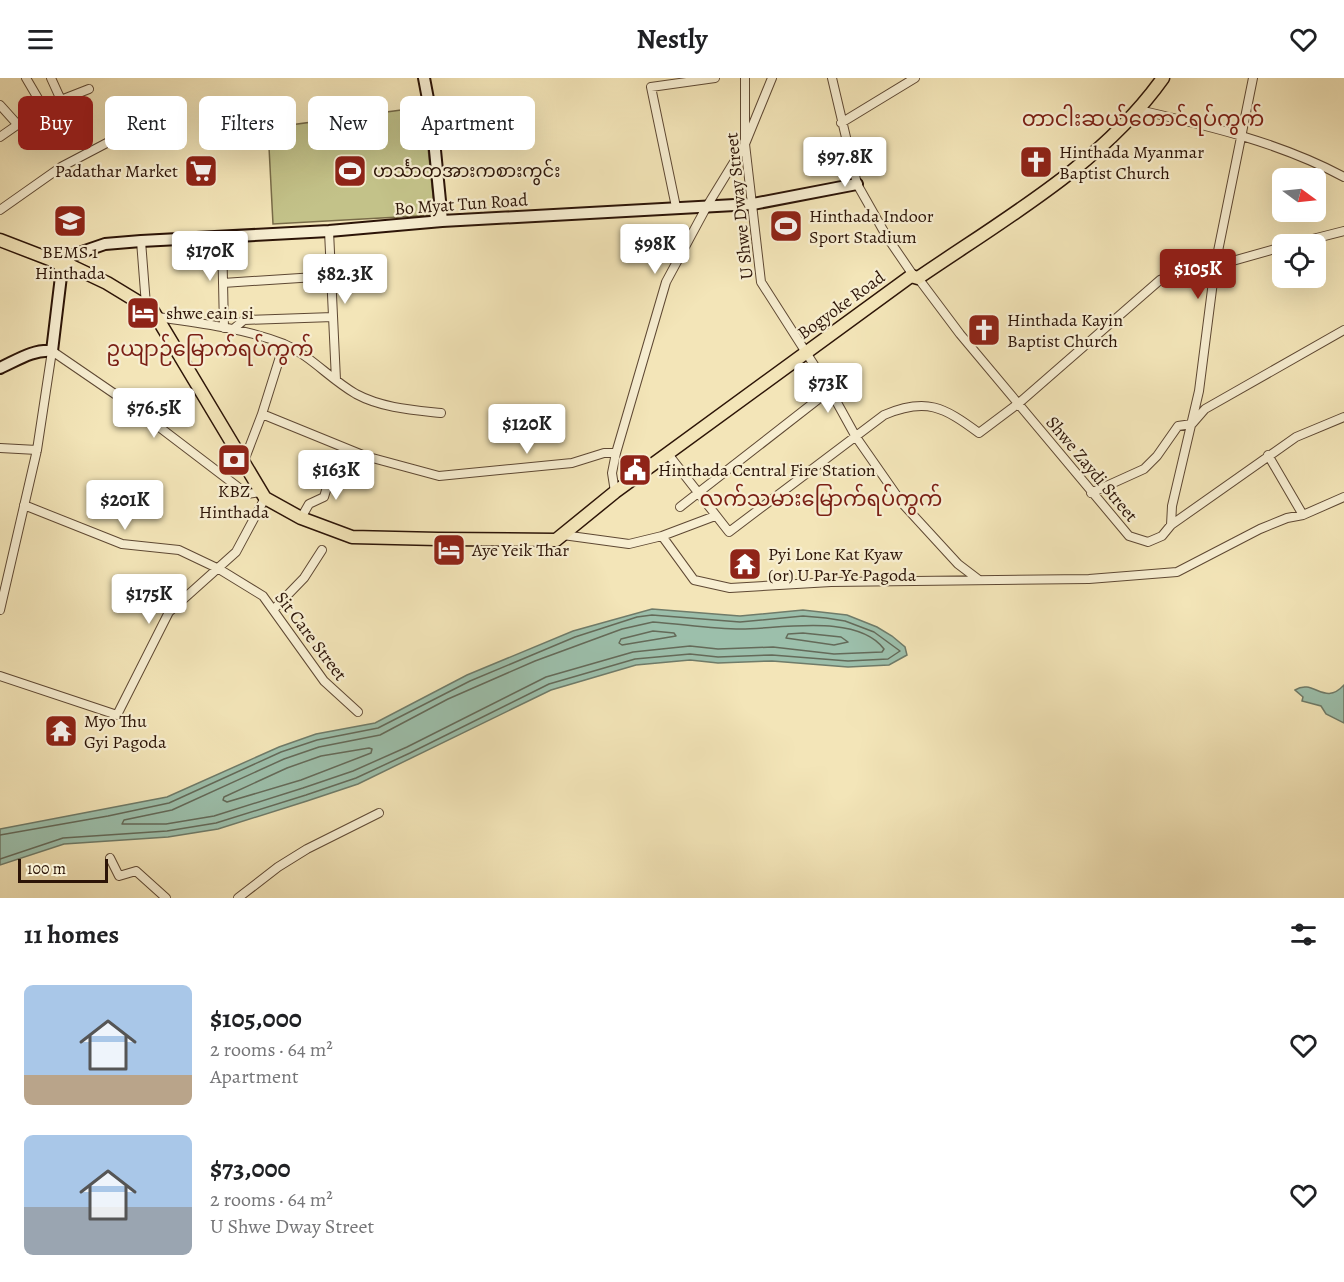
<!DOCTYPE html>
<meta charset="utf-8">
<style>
body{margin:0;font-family:Alegreya,"Noto Sans Myanmar",serif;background:#f6f6f6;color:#202124;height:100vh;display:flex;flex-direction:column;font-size:22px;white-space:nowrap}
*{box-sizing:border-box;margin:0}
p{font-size:20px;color:#757577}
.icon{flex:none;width:33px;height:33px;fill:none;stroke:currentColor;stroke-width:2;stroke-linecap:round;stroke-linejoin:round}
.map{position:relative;height:820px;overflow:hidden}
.drawer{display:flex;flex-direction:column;background:#fff;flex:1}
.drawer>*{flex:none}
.top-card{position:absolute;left:18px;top:18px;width:600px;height:54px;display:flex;gap:12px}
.needle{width:39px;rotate:105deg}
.tools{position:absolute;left:1272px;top:90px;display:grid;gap:12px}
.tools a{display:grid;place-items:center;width:54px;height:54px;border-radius:9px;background:#fff;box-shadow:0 6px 24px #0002;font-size:30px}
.scale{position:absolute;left:18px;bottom:15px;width:90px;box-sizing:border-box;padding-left:6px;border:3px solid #2c1407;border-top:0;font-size:16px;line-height:21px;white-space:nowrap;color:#2c1407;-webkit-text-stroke:4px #f7eed1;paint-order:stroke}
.price{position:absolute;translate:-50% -51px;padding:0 14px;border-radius:6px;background:#fff;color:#222;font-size:20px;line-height:39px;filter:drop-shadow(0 2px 3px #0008)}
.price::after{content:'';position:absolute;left:50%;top:36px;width:18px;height:14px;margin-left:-9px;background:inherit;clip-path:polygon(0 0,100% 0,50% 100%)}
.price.current{background:#8f2418;color:#fff}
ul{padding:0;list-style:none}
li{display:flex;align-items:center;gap:18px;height:150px;padding:0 24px}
li span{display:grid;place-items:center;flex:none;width:168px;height:120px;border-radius:9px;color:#555}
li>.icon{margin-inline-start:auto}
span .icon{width:72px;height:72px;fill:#fffc;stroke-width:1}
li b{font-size:26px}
h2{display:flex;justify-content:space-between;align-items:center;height:72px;padding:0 24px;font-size:26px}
.tag{padding:0 21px;border-radius:9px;background:#fff;box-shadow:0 6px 24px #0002;font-size:21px;line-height:54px}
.tag.current{background:#8f2418;color:#fff}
header{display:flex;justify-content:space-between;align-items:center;height:78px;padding:0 24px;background:#fff;font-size:27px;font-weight:700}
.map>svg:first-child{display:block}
.green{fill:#c3c289;stroke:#786b48;stroke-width:1.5}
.water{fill:#9cbfab;stroke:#6f7b69;stroke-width:1.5}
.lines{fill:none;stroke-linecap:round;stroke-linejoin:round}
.shore{stroke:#646a59;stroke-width:1.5}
.street-casing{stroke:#5e4833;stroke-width:10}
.secondary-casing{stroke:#2c1407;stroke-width:14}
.primary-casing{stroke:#2c1407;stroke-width:15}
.street{stroke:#f7eed1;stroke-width:8}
.secondary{stroke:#f7eed1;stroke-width:10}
.primary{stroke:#f3e5b8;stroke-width:12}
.labels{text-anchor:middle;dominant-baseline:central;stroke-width:4.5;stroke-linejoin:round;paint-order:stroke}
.poi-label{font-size:18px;fill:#2c1407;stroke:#f7eed1;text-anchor:start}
.street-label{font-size:18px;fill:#2c1407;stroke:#f7eed1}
.quarter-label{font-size:21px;fill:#7a1f14;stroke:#f7eed1}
</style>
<header><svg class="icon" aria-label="menu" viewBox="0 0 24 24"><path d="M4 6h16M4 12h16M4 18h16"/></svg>Nestly<svg class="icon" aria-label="heart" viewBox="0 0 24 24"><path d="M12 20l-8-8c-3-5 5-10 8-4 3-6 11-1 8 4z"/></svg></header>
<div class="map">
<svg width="1344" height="820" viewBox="0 0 1344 820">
<rect width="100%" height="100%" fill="#f3e5b8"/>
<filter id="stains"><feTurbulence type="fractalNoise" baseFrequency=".00333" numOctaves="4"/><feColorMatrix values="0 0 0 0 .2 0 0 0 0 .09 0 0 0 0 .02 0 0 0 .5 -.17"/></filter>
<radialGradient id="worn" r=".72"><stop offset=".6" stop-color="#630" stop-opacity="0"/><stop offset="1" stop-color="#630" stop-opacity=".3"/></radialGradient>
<path class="green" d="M 416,30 L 424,31 L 435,137 L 273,146 L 268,50 Z"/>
<path class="water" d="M 652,531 L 740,538 L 803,532 L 847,537 L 877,549 L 892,558 L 905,569 L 907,577 L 889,587 L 848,589 L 772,583 L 718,585 L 690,582 L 636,587 L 551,612 L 358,706 L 307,723 L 218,751 L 168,759 L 64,766 L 0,787 L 0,751 L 167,719 L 279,669 L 316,656 L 375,645 L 467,597 L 573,553 Z
M 1344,607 L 1344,645 L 1326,636 L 1321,628 L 1302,623 L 1303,619 L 1295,612 C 1314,600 1324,629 1344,607 Z"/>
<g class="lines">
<path class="shore" d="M 653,544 C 682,546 712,551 741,551 C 779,551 857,535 884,571 L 882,574 L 834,576 L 773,569 L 718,571 L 690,568 L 633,574 L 546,599 L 407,669 L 353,693 L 303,710 L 214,738 L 166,746 L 122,746 L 124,742 L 172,732 L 284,681 L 319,669 L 380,657 L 448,621 L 535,583 L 622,551 Z
M 653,553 L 674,555 L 676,558 L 622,567 L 619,565 L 621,561 Z
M 803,555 L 841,559 L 848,564 L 834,567 L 786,560 L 788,556 Z
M 369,670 L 372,671 L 371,675 L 301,702 L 227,724 L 223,722 L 224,719 L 287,690 L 321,678 Z
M 0,757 L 108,738 L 169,725 L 281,674 L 317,662 L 378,650 L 470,603 L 575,559 L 637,539 L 652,537 L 740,544 L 803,538 L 826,540 L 845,543 L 874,554 L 900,573 L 888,581 L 848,583 L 772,577 L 718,579 L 690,576 L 635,581 L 549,606 L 410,675 L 356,700 L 306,717 L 216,745 L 167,753 L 63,760 L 0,781"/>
<defs>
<path id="street" d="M 26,0 L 43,29
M 51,0 L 61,22
M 745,0 L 745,66 L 761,204 L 830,312 L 856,359 L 902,425 L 958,486 L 979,502
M 832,0 L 857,106 L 887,159 L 913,197
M 0,27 L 18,47
M 1139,32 C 1209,48 1281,65 1344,99
M 841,45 L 915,0
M 0,59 L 43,29 L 89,11
M 676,129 L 651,9 L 715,0
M 0,132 L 61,89 L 120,58
M 329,153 L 336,302
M 222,158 L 224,250
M 141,163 L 146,227
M 1293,166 L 1344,153
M 918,200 L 960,256 L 1129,458 L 1148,464 L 1162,458 L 1171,447 L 1296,359 L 1344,339
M 223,205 L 331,198
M 157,239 C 199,245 244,250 284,266 C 311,278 330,301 356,316 C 382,330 413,332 441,335
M 232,252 L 244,242 L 333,239
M 262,336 L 365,378 L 439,398 L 572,385 L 604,375 L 616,375
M 0,370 L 37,372
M 668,376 L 729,454 L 884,337 C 926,319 944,329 979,355 L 1019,325 L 1160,202 L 1185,192 L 1215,188 L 1282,169
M 1268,377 L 1303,437
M 244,383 L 262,336 L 284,266
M 615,414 L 612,395 L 616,375 L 666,204 L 707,128 L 745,66 L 772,0
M 1091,415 L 1144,391 L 1157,378 L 1178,348 L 1192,346 L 1205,331 L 1344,252
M 24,427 L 122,466 L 179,472 L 219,491 L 263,518 L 324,603 L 358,634
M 680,429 L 830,312
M 301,440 L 309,426 L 324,419 L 334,386
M 1171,447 L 1172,428 L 1199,313 L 1215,188 L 1253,0
M 563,457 L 629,466 L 662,458 L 715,438
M 662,458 L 694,502 L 730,510 L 831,504 L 1089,501 L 1177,494 L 1260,451 L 1287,440 L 1303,437 L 1344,419
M 274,531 L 304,500 L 322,472
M 0,532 L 37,372 L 52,273 L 125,323 L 247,416 L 261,414
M 0,598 L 117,637 L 169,534 L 236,474 L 265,420
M 110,780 L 119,798 L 136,793 L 166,820
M 238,820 L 278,789 L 307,771 L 379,735"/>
<path id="secondary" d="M 424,0 L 432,42 L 442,143
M 67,179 L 105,166 L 141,163 L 329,153 L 442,143 L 753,126 L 857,106
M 0,290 C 16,283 33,271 52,273 L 62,190"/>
<path id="primary" d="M 0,162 L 57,184 L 62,190 L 69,185 L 63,178 L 57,184
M 69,187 L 107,205 L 153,233 L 265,420 L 301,440 L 352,459 L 438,461 L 556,462 L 615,414 L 911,198 L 918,200 C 1004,141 1102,86 1163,0"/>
</defs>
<use href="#street" class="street-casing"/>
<use href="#secondary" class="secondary-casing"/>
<use href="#primary" class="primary-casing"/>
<use href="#street" class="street"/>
<use href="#secondary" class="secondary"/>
<use href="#primary" class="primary"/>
</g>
<defs>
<symbol id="church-square" viewBox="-11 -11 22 22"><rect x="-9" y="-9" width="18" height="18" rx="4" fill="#8f2418" stroke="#f7eed1"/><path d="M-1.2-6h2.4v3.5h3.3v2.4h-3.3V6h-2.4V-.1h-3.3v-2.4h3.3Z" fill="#fff"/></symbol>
<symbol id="supermarket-square" viewBox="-11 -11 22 22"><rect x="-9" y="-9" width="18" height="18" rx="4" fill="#8f2418" stroke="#f7eed1"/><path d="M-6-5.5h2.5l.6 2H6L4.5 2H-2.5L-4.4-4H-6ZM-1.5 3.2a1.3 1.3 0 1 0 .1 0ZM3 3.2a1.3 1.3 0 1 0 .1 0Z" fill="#fff"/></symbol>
<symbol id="stadium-square" viewBox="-11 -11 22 22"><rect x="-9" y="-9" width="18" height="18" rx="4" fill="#8f2418" stroke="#f7eed1"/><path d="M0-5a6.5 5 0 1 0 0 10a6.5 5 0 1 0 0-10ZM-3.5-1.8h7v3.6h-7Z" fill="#fff"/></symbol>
<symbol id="school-square" viewBox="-11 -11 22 22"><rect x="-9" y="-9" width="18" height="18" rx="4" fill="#8f2418" stroke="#f7eed1"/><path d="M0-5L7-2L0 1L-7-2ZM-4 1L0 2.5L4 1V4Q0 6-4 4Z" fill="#fff"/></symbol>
<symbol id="hotel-square" viewBox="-11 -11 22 22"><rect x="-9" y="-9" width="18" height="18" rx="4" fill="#8f2418" stroke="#f7eed1"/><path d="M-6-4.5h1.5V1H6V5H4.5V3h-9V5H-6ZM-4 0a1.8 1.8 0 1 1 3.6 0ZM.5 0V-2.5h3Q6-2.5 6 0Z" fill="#fff"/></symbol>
<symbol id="bank-square" viewBox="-11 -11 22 22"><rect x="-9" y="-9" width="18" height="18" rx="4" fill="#8f2418" stroke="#f7eed1"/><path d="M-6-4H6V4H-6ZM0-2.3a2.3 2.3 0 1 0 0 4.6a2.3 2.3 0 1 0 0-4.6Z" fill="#fff"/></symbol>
<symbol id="civic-square" viewBox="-11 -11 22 22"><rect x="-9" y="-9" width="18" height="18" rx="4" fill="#8f2418" stroke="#f7eed1"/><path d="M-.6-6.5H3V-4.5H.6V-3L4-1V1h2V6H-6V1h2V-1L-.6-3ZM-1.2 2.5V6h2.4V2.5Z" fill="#fff"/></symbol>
<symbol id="temple-square" viewBox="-11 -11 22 22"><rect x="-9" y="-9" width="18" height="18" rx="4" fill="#8f2418" stroke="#f7eed1"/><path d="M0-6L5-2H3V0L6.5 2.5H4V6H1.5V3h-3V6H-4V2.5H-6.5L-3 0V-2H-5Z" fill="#fff"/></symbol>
</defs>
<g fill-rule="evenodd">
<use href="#church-square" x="1017" y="65" width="38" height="38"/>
<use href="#supermarket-square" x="182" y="74" width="38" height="38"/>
<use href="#stadium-square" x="331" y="74" width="38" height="38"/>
<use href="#school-square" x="51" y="124" width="38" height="38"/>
<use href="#stadium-square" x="767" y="129" width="38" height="38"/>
<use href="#hotel-square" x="124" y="216" width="38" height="38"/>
<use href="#church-square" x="965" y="233" width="38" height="38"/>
<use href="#bank-square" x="215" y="363" width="38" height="38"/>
<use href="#civic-square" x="616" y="373" width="38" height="38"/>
<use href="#hotel-square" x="430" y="453" width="38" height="38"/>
<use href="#temple-square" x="726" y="467" width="38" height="38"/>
<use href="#temple-square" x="42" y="634" width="38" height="38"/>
</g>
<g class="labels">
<g class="poi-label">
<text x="1059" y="74">Hinthada Myanmar<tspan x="1059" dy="21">Baptist Church</tspan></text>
<text x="178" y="93" text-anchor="end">Padathar Market</text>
<text x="373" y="93">ဟင်္သာတအားကစားကွင်း</text>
<text x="809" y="138">Hinthada Indoor<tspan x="809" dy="21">Sport Stadium</tspan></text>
<text x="70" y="174" text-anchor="middle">BEMS 1<tspan x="70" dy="21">Hinthada</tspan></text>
<text x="166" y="235">shwe eain si</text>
<text x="1007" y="242">Hinthada Kayin<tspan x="1007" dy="21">Baptist Church</tspan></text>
<text x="658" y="392">Hinthada Central Fire Station</text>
<text x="234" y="413" text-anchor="middle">KBZ<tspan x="234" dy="21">Hinthada</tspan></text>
<text x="472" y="472">Aye Yeik Thar</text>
<text x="768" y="476">Pyi Lone Kat Kyaw<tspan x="768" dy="21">(or) U Par Ye Pagoda</tspan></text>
<text x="84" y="643">Myo Thu<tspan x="84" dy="21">Gyi Pagoda</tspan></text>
</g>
<g class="street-label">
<text transform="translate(461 126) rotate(-4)">Bo Myat Tun Road</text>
<text transform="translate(739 128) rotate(-96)">U Shwe Dway Street</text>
<text transform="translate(841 227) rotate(-36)">Bogyoke Road</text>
<text transform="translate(1092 391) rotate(50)">Shwe Zaydi Street</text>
<text transform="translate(311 558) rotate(53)">Sit Care Street</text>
</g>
<g class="quarter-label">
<text x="1143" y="41">တာငါးဆယ်တောင်ရပ်ကွက်</text>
<text x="210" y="271">ဥယျာဉ်မြောက်ရပ်ကွက်</text>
<text x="821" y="421">လက်သမားမြောက်ရပ်ကွက်</text>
</g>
</g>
<rect width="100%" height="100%" filter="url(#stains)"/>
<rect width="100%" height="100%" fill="url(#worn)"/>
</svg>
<div class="tools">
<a><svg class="needle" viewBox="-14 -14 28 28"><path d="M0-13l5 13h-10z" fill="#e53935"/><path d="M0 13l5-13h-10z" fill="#757577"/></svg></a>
<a><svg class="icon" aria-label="locate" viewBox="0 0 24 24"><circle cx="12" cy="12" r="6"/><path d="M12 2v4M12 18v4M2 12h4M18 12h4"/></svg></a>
</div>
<div class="scale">100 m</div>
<b class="price" style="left:845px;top:110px">$97.8K</b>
<b class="price" style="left:655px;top:197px">$98K</b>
<b class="price" style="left:210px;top:204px">$170K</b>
<b class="price current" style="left:1198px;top:222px">$105K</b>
<b class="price" style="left:345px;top:227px">$82.3K</b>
<b class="price" style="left:828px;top:336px">$73K</b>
<b class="price" style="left:154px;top:361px">$76.5K</b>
<b class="price" style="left:527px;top:377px">$120K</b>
<b class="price" style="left:336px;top:423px">$163K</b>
<b class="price" style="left:125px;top:453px">$201K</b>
<b class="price" style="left:149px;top:547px">$175K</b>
<div class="top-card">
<a class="tag current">Buy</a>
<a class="tag">Rent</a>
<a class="tag">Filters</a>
<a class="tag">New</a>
<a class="tag">Apartment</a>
</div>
</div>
<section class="drawer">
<h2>11 homes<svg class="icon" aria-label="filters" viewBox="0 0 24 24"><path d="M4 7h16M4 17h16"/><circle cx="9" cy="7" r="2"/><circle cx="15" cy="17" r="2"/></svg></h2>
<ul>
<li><span style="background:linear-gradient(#a9c7e8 75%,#b9a48a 0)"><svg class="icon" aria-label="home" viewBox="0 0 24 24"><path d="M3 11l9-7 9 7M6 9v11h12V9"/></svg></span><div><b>$105,000</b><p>2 rooms · 64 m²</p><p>Apartment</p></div><svg class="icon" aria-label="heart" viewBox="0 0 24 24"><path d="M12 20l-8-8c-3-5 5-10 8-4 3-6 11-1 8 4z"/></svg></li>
<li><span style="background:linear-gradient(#a9c7e8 60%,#9aa5b1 0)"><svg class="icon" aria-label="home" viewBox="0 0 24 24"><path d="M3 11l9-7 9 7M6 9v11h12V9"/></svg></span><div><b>$73,000</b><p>2 rooms · 64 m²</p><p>U Shwe Dway Street</p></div><svg class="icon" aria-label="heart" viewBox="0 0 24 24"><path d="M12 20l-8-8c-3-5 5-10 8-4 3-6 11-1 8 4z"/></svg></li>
</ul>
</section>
